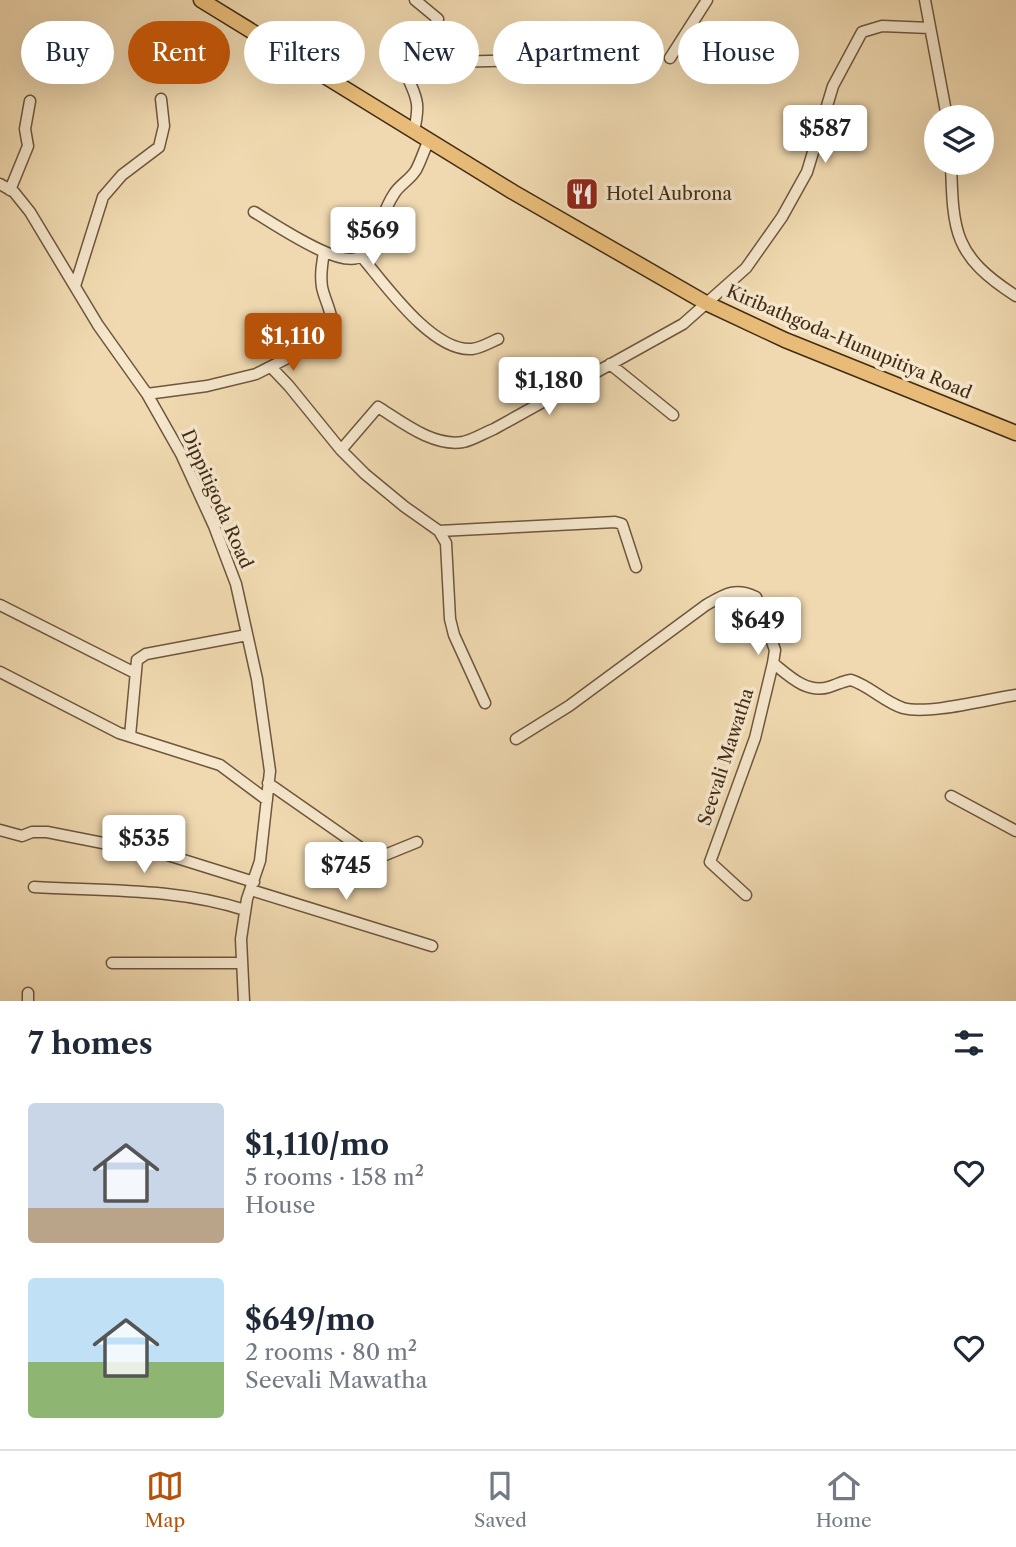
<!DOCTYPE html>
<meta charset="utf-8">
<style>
body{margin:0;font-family:"Libre Caslon Text",serif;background:#f2f2f3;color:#1f2937;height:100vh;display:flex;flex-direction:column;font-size:26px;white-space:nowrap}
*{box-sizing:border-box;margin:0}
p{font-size:23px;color:#747a83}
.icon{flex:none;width:38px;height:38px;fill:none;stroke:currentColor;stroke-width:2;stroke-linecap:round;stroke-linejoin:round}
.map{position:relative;height:1001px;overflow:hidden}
.details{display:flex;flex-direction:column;background:#fff;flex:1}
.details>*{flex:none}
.top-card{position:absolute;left:21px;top:21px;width:975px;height:63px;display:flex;gap:14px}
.tools{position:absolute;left:924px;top:105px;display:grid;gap:14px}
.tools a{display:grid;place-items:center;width:70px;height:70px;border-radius:50%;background:#fff;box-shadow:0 7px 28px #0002;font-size:35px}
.price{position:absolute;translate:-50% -60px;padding:0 16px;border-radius:7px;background:#fff;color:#222;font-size:23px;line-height:46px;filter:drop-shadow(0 2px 4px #0008)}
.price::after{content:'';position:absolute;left:50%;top:42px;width:21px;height:16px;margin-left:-10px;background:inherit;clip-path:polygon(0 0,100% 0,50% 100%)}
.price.on{background:#b45309;color:#fff}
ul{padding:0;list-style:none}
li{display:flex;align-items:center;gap:21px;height:175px;padding:0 28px}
li span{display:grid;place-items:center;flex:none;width:196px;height:140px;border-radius:7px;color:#555}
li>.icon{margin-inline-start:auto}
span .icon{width:84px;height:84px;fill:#fffc;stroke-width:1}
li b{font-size:30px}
h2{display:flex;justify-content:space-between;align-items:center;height:84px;padding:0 28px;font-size:30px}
.tag{padding:0 24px;border-radius:32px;background:#fff;box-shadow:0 7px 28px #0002;font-size:24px;line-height:63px}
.tag.on{background:#b45309;color:#fff}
.tab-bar{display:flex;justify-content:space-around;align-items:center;height:98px;border-top:2px solid #e0e1e3;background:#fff;font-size:19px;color:#747a83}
.tab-bar a{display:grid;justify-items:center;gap:4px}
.tab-bar .on{color:#b45309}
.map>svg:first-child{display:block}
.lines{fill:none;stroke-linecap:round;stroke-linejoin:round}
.minor-casing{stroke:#6e573c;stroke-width:13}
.major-casing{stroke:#422c16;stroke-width:17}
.minor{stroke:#f5e6cc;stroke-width:10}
.major{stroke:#e8bc78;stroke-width:14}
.labels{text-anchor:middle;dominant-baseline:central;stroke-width:7;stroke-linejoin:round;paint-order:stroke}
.poi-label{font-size:18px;fill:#422c16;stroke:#f5e6cc;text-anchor:start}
.street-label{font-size:18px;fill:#422c16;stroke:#f5e6cc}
</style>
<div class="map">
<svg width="1016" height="1001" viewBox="0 0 1016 1001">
<rect width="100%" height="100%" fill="#f0d9b0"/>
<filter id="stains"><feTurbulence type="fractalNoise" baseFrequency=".00286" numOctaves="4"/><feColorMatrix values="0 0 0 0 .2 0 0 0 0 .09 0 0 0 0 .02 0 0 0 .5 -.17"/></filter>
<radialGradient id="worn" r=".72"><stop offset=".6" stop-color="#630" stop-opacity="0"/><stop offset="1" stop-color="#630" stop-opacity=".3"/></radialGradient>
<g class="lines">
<defs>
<path id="minor" d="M 925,0 L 947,117
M 670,58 L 707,0
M 405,63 L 530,60
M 414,131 C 416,122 418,113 417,104 C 415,86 401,75 407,56 C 413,38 433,32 438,19 L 415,0
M 951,163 C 953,233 954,256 1016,296
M 0,184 L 14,192 L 30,212 L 98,325 L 147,394 L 181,454 L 214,526 L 236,584 L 257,679 L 270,771 L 260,861 L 247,899 L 241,939 L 244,1001
M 10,190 L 28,146 L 25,129 L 30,101
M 254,212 C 273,223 342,271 361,256 C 376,244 382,211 394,194 C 399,185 410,180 416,170 C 421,161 424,150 429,140
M 361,256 C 385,284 432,352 472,349 C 481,348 491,342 498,339
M 75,286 L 103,197 L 122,175 L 159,147 L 164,126 L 161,99
M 610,364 L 673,415
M 271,367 L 289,386 L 341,450 L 378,407 C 402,422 433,447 463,442 C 473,440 484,433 494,429 L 683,324 L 746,268 L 782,217 L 807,172 L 833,86 L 862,32 L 882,26 L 930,28
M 147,394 L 207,386 L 256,374 L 329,337 C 338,321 325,303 322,287 C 320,275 322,264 324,252
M 341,450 L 365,474 L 405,507 L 439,531 L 446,543 L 450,619 L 454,635 L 485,703
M 439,531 L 615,522 L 622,524 L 636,567
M 0,605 L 135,673
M 0,672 L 119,733 L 220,765 L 267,800
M 130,736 L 137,660 L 146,654 L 247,635
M 516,739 L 569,706 L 706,605 C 725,594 735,587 756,597 L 775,650 L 773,663
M 268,783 L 374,857 L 385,855 L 417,842
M 951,796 L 1016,831
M 0,830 L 22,836 L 32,832 L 47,832 L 113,845 L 142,847 L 254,882
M 34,887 C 106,891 177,888 245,910
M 251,890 L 432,946
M 746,895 L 710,862 L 755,738 L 773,663 C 789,676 807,694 829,687 C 836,685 843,681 851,680 C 870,686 884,702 903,708 C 929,715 988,699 1016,695
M 112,963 L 241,963
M 28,1001 L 28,993"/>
<path id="major" d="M 201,0 L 513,192 L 706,303 L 785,340 L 1016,433"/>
</defs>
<use href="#minor" class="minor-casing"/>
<use href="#major" class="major-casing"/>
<use href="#minor" class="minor"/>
<use href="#major" class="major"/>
</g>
<defs>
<symbol id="restaurant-square" viewBox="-11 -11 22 22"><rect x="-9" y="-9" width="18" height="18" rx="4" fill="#8f2418" stroke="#f5e6cc"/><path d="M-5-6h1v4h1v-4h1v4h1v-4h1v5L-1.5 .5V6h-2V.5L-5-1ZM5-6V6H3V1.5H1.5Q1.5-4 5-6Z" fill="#fff"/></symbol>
</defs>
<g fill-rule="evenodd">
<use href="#restaurant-square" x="563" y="175" width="38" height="38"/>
</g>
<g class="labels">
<g class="poi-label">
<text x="606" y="194">Hotel Aubrona</text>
</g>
<g class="street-label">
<text transform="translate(849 342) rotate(23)">Kiribathgoda-Hunupitiya Road</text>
<text transform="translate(217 499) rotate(66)">Dippitigoda Road</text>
<text transform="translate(726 757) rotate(-72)">Seevali Mawatha</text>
</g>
</g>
<rect width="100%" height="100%" filter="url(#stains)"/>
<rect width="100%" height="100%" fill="url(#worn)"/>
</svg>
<div class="tools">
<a><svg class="icon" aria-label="layers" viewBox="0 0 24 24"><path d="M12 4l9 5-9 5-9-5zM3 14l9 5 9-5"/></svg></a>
</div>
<b class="price" style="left:825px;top:165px">$587</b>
<b class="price" style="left:373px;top:267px">$569</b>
<b class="price on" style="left:293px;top:373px">$1,110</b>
<b class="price" style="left:549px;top:417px">$1,180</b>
<b class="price" style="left:758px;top:657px">$649</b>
<b class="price" style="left:144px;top:875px">$535</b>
<b class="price" style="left:346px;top:902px">$745</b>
<div class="top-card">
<a class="tag">Buy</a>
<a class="tag on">Rent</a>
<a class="tag">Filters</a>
<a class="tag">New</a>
<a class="tag">Apartment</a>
<a class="tag">House</a>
</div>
</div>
<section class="details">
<h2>7 homes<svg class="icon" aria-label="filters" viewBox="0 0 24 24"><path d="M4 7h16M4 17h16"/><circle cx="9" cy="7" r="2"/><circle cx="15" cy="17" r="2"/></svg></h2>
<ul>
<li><span style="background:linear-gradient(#c9d6e8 75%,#b9a48a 0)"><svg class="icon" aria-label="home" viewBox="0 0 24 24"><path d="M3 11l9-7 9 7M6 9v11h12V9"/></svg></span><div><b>$1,110/mo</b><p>5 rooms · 158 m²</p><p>House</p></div><svg class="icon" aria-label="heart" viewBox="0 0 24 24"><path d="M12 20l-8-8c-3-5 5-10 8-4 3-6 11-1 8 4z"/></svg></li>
<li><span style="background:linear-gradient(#bfe0f5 60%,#8fb573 0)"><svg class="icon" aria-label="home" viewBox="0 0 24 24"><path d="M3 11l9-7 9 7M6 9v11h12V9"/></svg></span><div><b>$649/mo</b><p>2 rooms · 80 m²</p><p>Seevali Mawatha</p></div><svg class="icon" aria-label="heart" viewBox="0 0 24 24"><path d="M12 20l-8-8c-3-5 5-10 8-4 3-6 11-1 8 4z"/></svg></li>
</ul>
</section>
<nav class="tab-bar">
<a class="on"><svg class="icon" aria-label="map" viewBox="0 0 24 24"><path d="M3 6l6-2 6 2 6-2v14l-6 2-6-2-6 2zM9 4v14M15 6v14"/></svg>Map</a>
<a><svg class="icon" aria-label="saved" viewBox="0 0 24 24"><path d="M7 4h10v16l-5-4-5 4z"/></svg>Saved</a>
<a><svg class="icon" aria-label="home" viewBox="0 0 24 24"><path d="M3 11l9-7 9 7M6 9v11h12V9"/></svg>Home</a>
</nav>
